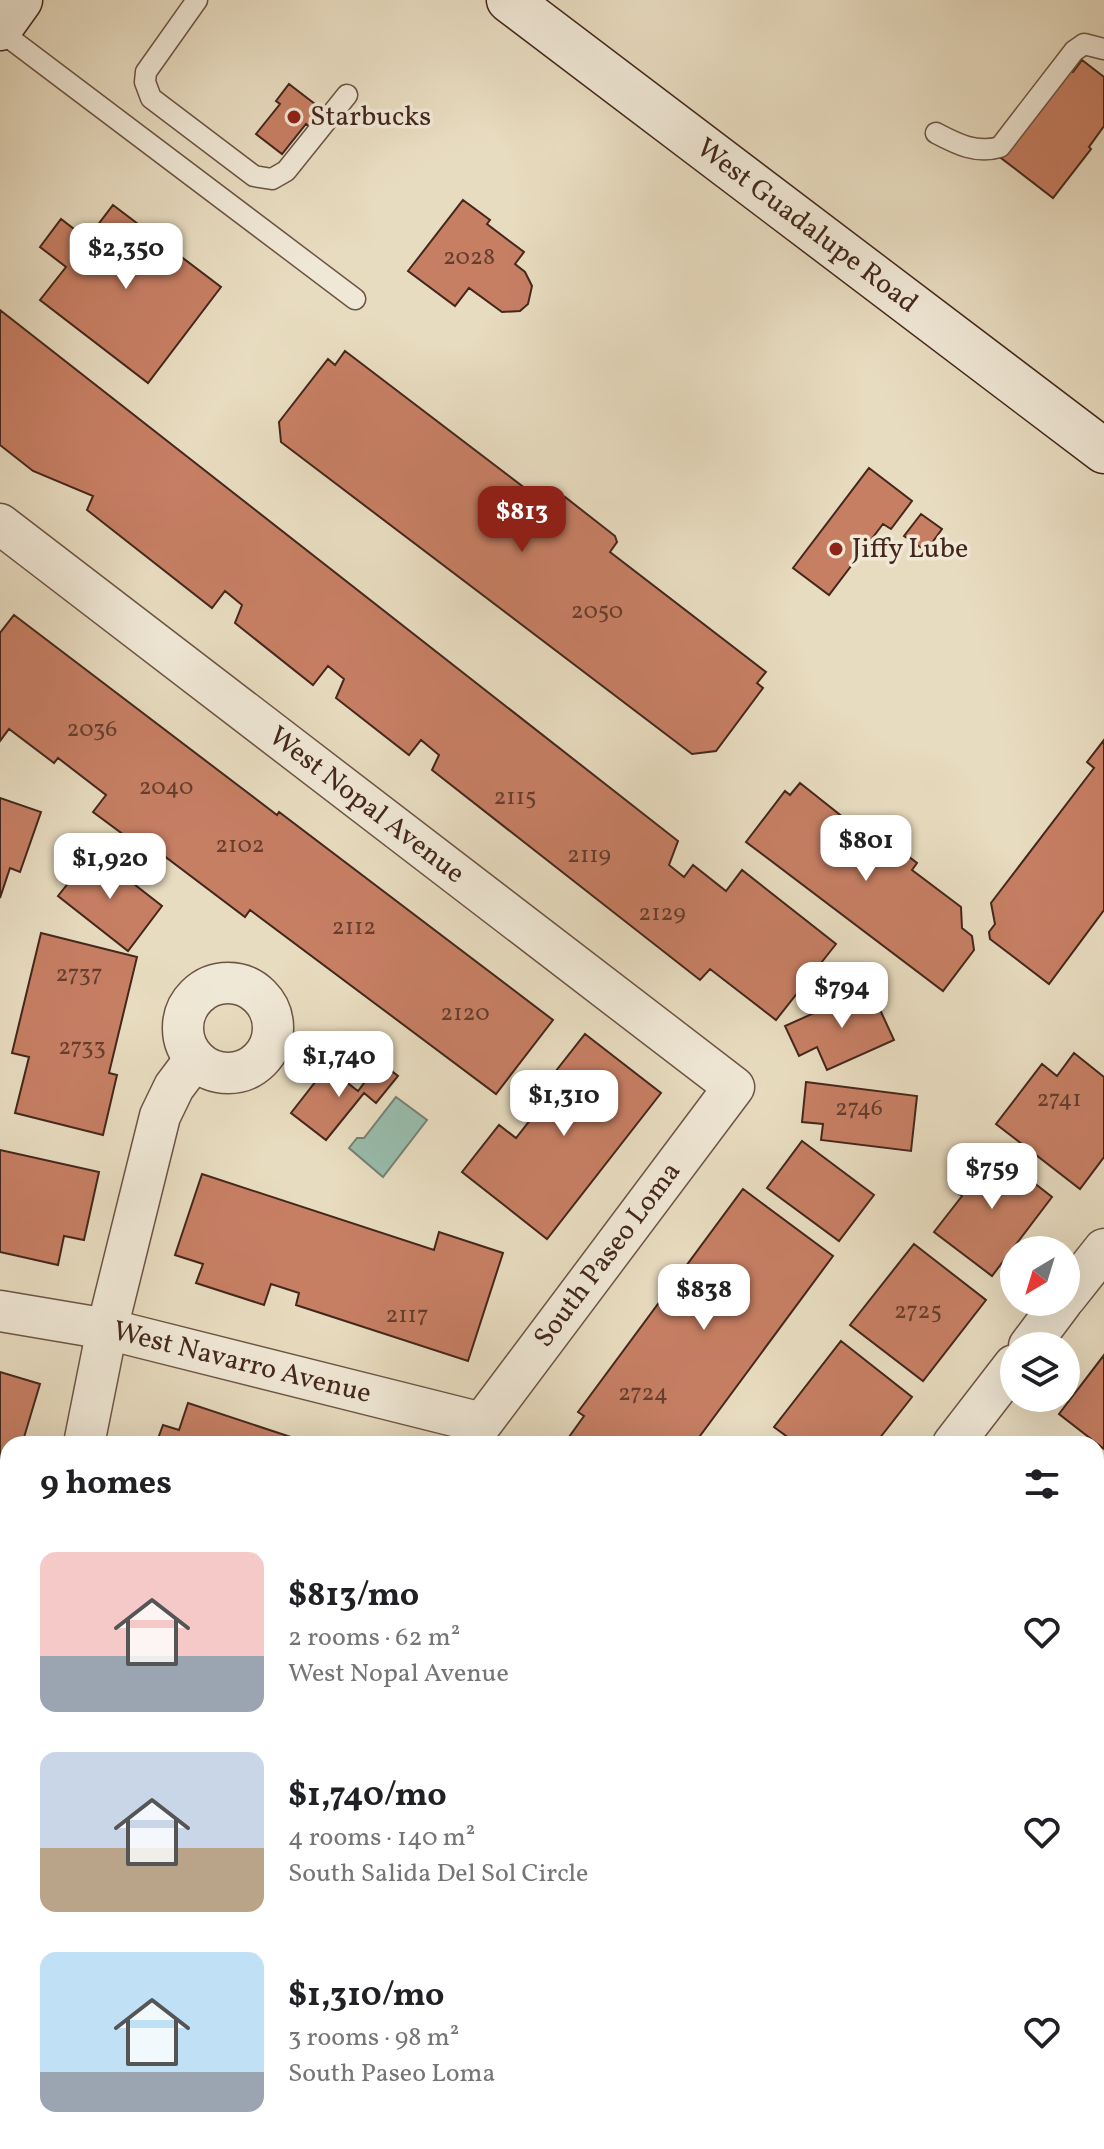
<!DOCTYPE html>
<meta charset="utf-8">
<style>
body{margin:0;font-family:Vollkorn,serif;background:#f2f2f2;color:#202124;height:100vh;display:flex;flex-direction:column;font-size:30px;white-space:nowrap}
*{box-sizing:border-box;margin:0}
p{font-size:26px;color:#757577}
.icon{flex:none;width:44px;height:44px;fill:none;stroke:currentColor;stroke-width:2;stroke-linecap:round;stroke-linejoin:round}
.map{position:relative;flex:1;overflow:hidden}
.details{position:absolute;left:0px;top:1436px;width:1104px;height:714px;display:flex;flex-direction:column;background:#fff;border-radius:24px 24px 0 0;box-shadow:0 8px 32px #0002}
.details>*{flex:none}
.needle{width:52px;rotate:218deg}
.fabs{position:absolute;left:1000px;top:1236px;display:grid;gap:16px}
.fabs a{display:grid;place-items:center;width:80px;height:80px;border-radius:50%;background:#fff;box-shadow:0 8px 32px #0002;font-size:40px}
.price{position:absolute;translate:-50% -68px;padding:0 18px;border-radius:16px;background:#fff;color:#222;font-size:26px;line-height:52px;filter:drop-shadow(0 2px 4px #0008)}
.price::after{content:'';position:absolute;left:50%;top:48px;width:24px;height:18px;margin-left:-12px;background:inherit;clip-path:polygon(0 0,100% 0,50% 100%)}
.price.current{background:#8f2418;color:#fff}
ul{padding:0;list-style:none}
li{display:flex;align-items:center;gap:24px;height:200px;padding:0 40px}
li span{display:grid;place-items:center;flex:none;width:224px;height:160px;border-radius:16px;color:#555}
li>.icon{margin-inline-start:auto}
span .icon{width:96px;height:96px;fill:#fffc;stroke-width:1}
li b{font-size:34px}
h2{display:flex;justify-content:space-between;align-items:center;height:96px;padding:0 40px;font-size:34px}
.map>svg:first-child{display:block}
.water{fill:#98bcac;stroke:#768072;stroke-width:2}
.building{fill:#c77f64;stroke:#44271c;stroke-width:2}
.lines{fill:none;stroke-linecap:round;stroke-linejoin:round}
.service-casing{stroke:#6d5445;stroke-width:23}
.minor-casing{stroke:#6d5445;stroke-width:43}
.tertiary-casing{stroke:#6d5445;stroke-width:47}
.secondary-casing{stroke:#44271c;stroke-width:47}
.service{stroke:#f0e8d6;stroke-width:20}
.minor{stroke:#f0e8d6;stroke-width:40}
.tertiary{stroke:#f0e8d6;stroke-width:44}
.secondary{stroke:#f0e8d6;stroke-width:44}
.poi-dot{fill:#8f2418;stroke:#f0e8d6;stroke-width:3}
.labels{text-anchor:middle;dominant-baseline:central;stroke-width:7;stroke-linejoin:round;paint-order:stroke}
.number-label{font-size:24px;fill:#653d2e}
.poi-label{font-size:28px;fill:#44271c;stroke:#f0e8d6;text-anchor:start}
.street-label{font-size:28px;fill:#44271c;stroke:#f0e8d6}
</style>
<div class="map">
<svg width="1104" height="2149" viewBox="0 0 1104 2149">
<rect width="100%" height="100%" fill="#e8dcc0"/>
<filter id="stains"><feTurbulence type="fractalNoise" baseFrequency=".0025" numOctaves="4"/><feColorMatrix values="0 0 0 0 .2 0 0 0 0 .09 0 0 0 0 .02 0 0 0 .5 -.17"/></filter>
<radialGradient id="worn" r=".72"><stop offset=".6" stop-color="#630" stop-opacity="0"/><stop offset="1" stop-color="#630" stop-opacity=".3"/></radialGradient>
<path class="water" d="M 396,1097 L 427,1120 L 383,1177 L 349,1148 L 357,1138 L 364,1138 Z"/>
<path class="building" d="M 1082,60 L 1104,77 L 1104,126 L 1089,147 L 1091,149 L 1053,198 L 1001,158 L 1070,69 L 1073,72 Z
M 289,84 L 324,111 L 311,128 L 306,124 L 282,154 L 256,134 L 280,104 L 276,101 Z
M 463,200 L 490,220 L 487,224 L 524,252 L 515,264 L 525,272 L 532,286 L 528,304 L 520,311 L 502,312 L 469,288 L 455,306 L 408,271 Z
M 113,205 L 221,287 L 148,383 L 40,300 L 66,267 L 40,247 L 61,219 L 87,239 Z
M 0,310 L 678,841 L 669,865 L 684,877 L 693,865 L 726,891 L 742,870 L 836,944 L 776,1020 L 710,969 L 700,980 L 432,770 L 439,755 L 421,740 L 409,755 L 336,698 L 344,679 L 328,666 L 313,685 L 235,623 L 242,605 L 225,591 L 212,608 L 87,510 L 93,496 L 33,471 L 0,445 Z
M 345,351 L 555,511 L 565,497 L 615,536 L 617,542 L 610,552 L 766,672 L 757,683 L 763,688 L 716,751 L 692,754 L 281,442 L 279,422 L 328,359 L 335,365 Z
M 869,468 L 912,501 L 891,529 L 883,524 L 829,595 L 793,568 Z
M 921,514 L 942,529 L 926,551 L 904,536 Z
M 14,615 L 277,815 L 279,812 L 553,1020 L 496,1094 L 250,910 L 245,917 L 147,843 L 143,849 L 93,812 L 106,795 L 58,758 L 54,763 L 9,729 L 0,741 L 0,633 Z
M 1104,740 L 1104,910 L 1049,984 L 990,939 L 989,932 L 995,924 L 991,903 L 1094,768 L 1087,762 Z
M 800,783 L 863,833 L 869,826 L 917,863 L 912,870 L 961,907 L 962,928 L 972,936 L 974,950 L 943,991 L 746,842 L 785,791 L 790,795 Z
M 0,798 L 41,812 L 20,872 L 10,868 L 0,898 Z
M 93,852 L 162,906 L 128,951 L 58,896 Z
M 41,933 L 137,957 L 109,1073 L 117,1075 L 103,1135 L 15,1113 L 29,1057 L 12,1053 Z
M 870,988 L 894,1040 L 827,1070 L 817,1047 L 799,1056 L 785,1026 Z
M 585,1034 L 661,1093 L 547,1239 L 462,1172 L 499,1125 L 516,1138 L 556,1087 L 548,1081 Z
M 1074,1053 L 1104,1077 L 1104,1157 L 1080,1189 L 996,1124 L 1042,1064 L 1057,1076 Z
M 380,1062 L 398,1076 L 376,1103 L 364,1093 L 326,1140 L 291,1113 L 327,1067 L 358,1091 Z
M 806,1082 L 917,1096 L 911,1151 L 821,1140 L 823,1124 L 802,1122 Z
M 802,1141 L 874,1195 L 839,1241 L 767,1188 Z
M 987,1146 L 1052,1197 L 992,1276 L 934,1232 L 962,1196 L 953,1190 Z
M 0,1150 L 99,1172 L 84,1240 L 64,1236 L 58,1265 L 0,1252 Z
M 202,1174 L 434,1250 L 439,1232 L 503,1253 L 468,1361 L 296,1305 L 299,1293 L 271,1284 L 264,1305 L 196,1283 L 203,1264 L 175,1255 Z
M 743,1189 L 833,1256 L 694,1444 L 564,1444 L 584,1416 L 578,1412 Z
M 914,1244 L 986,1300 L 923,1381 L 850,1325 Z
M 841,1341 L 912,1397 L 875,1444 L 797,1444 L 774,1427 Z
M 1104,1355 L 1104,1449 L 1059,1414 Z
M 0,1372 L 40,1384 L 22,1444 L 8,1444 L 8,1490 L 0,1488 Z
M 188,1403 L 312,1444 L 156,1444 L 163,1425 L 179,1430 Z
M 1096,1482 L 1104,1488 L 1104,1498 L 1096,1508 Z
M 0,1665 L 8,1667 L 8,1739 L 0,1738 Z
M 0,1895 L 8,1896 L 8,1981 L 0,1979 Z
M 8,2128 L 8,2142 L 109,2142 L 108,2149 L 4,2149 Z
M 258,2142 L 348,2142 L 346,2149 L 276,2149 Z
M 688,2142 L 804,2142 L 801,2149 L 685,2149 Z
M 920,2142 L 984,2142 L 981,2149 L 937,2149 Z"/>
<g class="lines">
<defs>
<path id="service" d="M 197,0 L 146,72 L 145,82 L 151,98 L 254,176 L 272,179 L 286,171 L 347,95
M 0,31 L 355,299
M 936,133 C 957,144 976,154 1000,147 L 1074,51 L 1084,44 L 1104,49"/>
<g id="minor">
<path id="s1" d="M 0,524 L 734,1087 L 482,1423 L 107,1329 L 0,1311"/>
<circle cx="228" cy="1028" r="45"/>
<path d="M 1066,1297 L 1104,1249"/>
<path d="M 1029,1346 L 1062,1302"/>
<path d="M 84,1444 L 107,1329 L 160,1116 L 174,1087 L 195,1059"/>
<path d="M 953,1444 L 1014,1365"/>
<path d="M 0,1814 L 8,1815"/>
<path d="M 1096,2029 L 1104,2007"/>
<path d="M 181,2149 L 184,2142"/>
<path d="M 614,2149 L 616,2142"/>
<path d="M 1052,2149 L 1054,2142"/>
</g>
<path id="tertiary" d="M 0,1568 L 8,1570
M 1096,1912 L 1104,1915"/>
<g id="secondary">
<path id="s2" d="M 509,0 L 1104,451"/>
<path d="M 0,28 L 20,0"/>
</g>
</defs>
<use href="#service" class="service-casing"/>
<use href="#minor" class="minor-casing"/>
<use href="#tertiary" class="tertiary-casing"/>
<use href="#secondary" class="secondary-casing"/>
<use href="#service" class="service"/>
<use href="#minor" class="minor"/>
<use href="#tertiary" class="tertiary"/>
<use href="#secondary" class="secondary"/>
</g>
<g class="poi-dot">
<circle cx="294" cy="117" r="8"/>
<circle cx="836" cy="549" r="8"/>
</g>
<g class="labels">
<g class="number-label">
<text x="469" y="258">2028</text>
<text x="597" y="612">2050</text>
<text x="92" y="730">2036</text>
<text x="166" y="788">2040</text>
<text x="515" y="798">2115</text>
<text x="240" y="846">2102</text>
<text x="589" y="856">2119</text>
<text x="662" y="914">2129</text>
<text x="354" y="928">2112</text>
<text x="79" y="975">2737</text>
<text x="465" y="1014">2120</text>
<text x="82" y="1048">2733</text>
<text x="1059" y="1100">2741</text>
<text x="859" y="1109">2746</text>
<text x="918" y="1312">2725</text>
<text x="407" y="1316">2117</text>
<text x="643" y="1394">2724</text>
</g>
<g class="poi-label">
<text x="310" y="117">Starbucks</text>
<text x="852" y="549">Jiffy Lube</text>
</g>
<g class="street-label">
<text stroke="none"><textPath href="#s2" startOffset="374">West Guadalupe Road</textPath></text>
<text stroke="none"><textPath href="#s1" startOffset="462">West Nopal Avenue</textPath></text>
<text transform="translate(608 1255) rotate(-53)">South Paseo Loma</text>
<text transform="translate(242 1363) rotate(14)">West Navarro Avenue</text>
</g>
</g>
<rect width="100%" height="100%" filter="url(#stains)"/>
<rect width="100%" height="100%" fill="url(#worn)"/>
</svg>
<div class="fabs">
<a><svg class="needle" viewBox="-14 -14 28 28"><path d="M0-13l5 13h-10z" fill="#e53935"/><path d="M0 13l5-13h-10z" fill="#757577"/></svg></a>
<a><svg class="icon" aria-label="layers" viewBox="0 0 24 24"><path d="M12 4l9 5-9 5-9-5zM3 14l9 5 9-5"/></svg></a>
</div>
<b class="price" style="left:126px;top:291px">$2,350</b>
<b class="price current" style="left:522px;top:554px">$813</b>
<b class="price" style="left:866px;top:883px">$801</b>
<b class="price" style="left:110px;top:901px">$1,920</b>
<b class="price" style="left:842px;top:1030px">$794</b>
<b class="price" style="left:339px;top:1099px">$1,740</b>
<b class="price" style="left:564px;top:1138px">$1,310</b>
<b class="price" style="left:992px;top:1211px">$759</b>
<b class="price" style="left:704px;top:1332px">$838</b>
<section class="details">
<h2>9 homes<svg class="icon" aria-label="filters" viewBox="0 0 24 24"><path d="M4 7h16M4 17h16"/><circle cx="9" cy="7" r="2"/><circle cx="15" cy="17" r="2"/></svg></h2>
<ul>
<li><span style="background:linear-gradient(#f6c9c9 65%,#9aa5b1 0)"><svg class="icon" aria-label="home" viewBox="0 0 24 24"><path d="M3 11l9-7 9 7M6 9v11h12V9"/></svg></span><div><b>$813/mo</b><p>2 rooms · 62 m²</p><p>West Nopal Avenue</p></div><svg class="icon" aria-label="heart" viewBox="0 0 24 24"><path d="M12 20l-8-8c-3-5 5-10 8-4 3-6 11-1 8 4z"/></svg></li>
<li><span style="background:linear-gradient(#c9d6e8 60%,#b9a48a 0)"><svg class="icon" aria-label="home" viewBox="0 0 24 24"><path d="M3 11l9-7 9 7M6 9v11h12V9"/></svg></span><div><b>$1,740/mo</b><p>4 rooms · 140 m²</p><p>South Salida Del Sol Circle</p></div><svg class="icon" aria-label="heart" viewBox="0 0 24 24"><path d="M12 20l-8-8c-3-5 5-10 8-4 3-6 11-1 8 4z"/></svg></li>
<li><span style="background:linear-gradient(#bfe0f5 75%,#9aa5b1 0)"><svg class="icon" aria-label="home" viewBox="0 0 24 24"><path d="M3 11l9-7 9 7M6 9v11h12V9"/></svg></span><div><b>$1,310/mo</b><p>3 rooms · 98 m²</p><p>South Paseo Loma</p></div><svg class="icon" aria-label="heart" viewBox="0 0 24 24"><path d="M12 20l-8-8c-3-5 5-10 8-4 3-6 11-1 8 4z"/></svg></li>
</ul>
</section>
</div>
